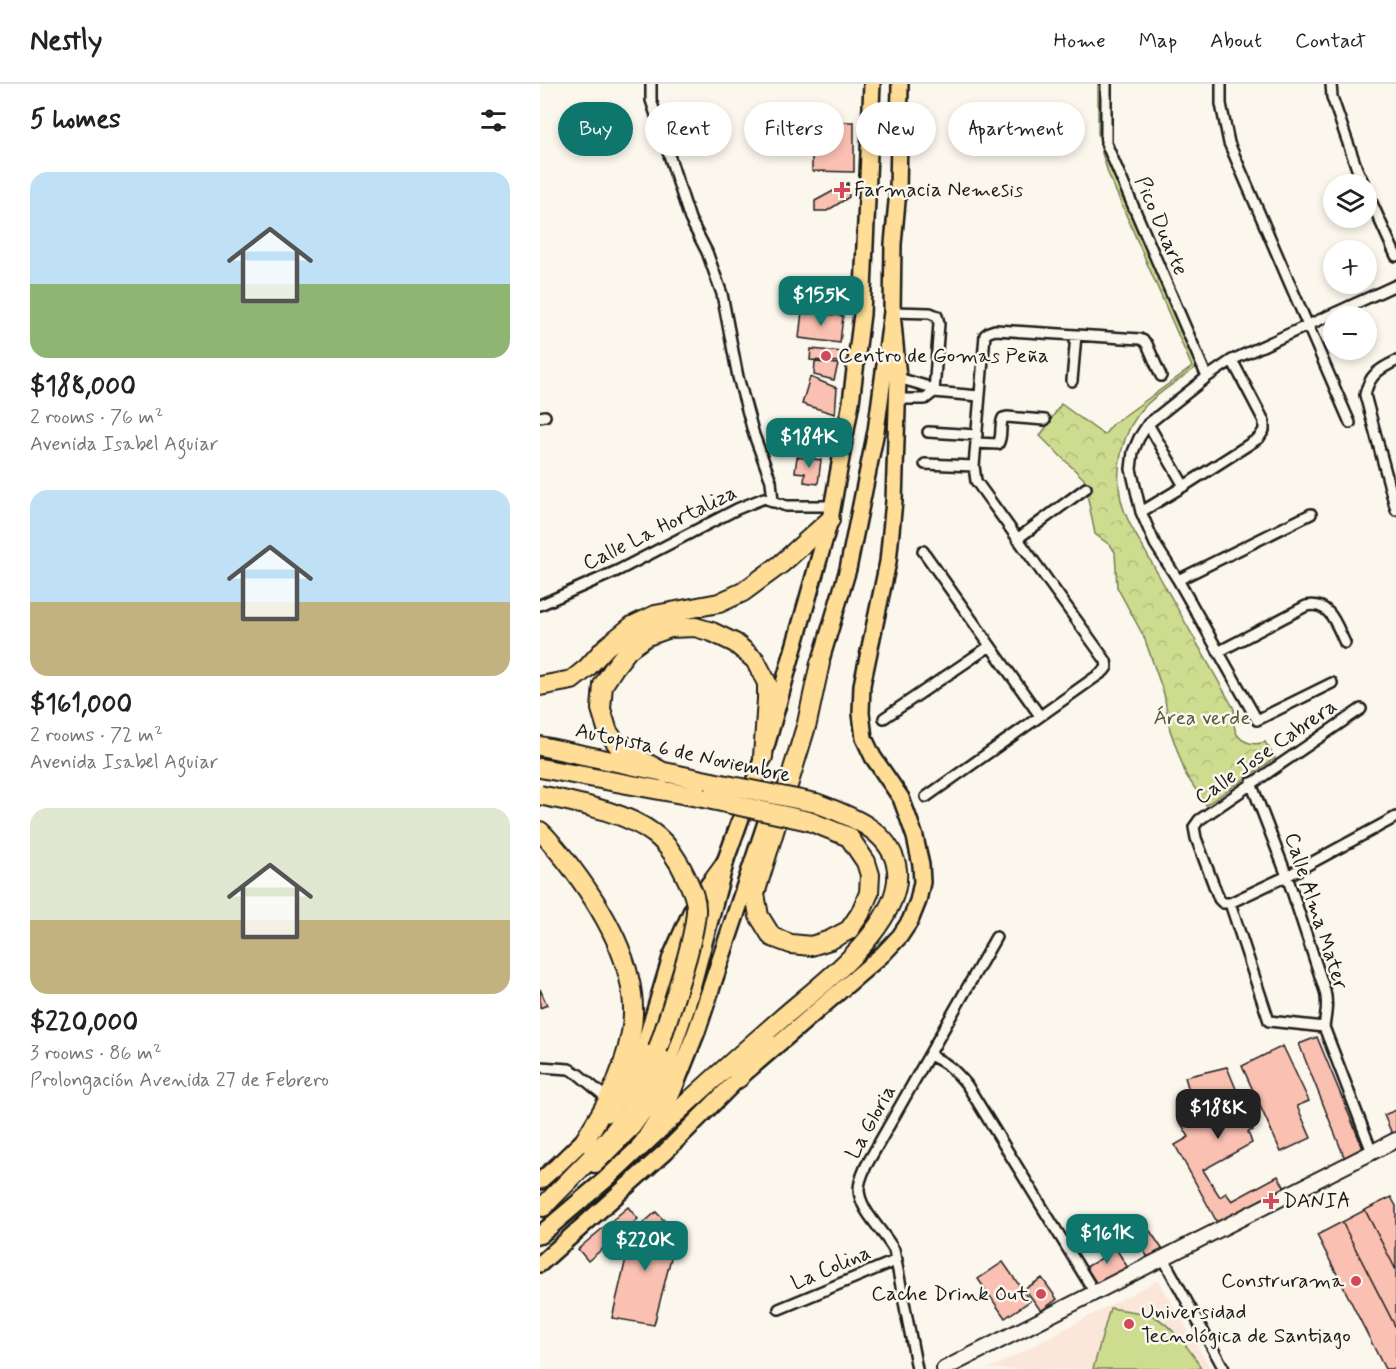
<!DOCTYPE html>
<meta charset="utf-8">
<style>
body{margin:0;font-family:Mynerve,sans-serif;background:#f6f6f6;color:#222;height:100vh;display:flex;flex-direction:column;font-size:22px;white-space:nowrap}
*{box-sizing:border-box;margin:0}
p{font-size:20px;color:#767676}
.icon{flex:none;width:33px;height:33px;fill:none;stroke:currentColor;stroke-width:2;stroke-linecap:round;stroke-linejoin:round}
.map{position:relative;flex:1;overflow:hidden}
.sheet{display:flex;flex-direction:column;background:#fff;width:540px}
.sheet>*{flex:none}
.hud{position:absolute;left:18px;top:18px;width:570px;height:54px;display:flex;gap:12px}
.controls{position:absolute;left:783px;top:90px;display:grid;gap:12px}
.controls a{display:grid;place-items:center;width:54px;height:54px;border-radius:50%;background:#fff;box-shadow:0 3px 9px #0003;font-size:30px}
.price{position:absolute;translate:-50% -51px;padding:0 14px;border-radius:12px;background:#0f766e;color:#fff;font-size:20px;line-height:39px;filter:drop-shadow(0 2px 3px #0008)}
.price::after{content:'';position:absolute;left:50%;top:36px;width:18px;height:14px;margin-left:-9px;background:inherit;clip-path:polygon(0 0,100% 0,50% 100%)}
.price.on{background:#222;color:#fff}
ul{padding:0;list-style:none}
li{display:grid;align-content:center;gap:12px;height:318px;padding:0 30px}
li span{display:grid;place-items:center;height:186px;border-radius:18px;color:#555}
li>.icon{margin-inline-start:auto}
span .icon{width:108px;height:108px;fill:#fffc;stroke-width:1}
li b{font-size:26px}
h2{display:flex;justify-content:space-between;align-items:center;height:72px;padding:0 30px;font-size:26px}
.pill{padding:0 21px;border-radius:27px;background:#fff;box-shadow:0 3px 9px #0003;font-size:21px;line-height:54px}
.pill.on{background:#0f766e;color:#fff}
header{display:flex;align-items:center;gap:36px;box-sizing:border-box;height:84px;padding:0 30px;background:#fff;border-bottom:2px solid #e0e0e0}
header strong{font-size:28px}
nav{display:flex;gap:33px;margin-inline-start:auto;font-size:21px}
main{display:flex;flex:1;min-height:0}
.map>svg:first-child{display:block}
.built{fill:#fbe6da}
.park{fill:url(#park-crowns);stroke:#757c56;stroke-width:1.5}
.pitch{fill:#cedc8f;stroke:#757c56;stroke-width:1.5}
.building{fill:#fac0b1;stroke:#1c1c1c;stroke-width:1.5}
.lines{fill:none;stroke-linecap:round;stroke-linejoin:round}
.minor-casing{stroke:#1c1c1c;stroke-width:14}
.secondary-casing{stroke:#1c1c1c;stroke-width:18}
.primary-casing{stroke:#1c1c1c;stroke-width:20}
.trunk-casing{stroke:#1c1c1c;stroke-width:21}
.motorway-casing{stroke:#1c1c1c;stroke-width:22}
.minor{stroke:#fbf7ec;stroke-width:9}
.secondary{stroke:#fbf7ec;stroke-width:14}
.primary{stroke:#ffdd96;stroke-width:15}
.trunk{stroke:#ffdd96;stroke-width:16}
.motorway{stroke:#ffdd96;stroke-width:18}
.motorway-bridge-casing{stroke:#1c1c1c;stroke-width:22;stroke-linecap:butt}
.motorway-bridge{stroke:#ffdd96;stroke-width:18}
.poi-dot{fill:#d1495b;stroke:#fbf7ec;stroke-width:2}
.labels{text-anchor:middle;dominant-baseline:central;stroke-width:5;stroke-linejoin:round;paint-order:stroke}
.poi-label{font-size:21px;fill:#1c1c1c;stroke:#fbf7ec;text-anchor:start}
.street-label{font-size:21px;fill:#1c1c1c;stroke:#fbf7ec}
.park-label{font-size:21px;fill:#51563e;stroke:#fbf7ec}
</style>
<header>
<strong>Nestly</strong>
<nav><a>Home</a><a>Map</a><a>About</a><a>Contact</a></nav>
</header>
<main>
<section class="sheet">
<h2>5 homes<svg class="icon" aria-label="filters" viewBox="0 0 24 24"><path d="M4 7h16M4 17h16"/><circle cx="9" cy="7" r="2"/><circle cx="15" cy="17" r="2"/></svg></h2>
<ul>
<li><span style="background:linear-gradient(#bfe0f5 60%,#8fb573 0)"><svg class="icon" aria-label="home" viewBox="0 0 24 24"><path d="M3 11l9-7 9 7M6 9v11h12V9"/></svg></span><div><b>$188,000</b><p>2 rooms · 76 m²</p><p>Avenida Isabel Aguiar</p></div></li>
<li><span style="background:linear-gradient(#bfe0f5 60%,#c2b280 0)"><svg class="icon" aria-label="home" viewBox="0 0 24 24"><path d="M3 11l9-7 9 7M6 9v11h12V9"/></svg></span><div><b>$161,000</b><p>2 rooms · 72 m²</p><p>Avenida Isabel Aguiar</p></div></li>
<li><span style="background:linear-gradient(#dfe7d0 60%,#c2b280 0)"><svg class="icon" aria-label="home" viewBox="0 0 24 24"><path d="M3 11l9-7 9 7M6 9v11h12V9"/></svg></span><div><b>$220,000</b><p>3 rooms · 86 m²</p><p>Prolongación Avenida 27 de Febrero</p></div></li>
</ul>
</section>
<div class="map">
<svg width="856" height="1285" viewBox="0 0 856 1285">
<defs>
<pattern id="park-crowns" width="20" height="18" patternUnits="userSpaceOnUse" patternTransform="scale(1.5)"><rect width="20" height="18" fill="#cedc8f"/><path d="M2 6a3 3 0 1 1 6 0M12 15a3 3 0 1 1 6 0" fill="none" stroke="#b0bc7b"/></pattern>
</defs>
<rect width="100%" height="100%" fill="#fbf7ec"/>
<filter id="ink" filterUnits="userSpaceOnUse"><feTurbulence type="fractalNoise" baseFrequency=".0167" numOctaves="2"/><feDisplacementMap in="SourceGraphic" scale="12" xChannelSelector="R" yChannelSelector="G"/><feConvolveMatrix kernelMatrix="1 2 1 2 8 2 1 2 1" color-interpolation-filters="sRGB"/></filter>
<g filter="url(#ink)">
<path class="built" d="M 618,1196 L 671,1285 L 449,1285 Z"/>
<path class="park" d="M 558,0 L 564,0 L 563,38 L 582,112 L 658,282 C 641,295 622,306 606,321 C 582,346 574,383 581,416 C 583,425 587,434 591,442 L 694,625 C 695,630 694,635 694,640 C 695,657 712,663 725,658 L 735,674 L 666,721 L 646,691 L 630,646 L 624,610 L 604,553 L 577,503 L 575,468 L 571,462 L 555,450 L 544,395 L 500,352 L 521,320 L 564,351 L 573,340 L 652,283 L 568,89 L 562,69 L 558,49 Z"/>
<path class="pitch" d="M 570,1224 C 583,1226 601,1228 613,1232 C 629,1239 654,1269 661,1285 L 553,1285 Z"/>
<path class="building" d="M 272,38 L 314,38 L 314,88 L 272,87 Z
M 308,99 L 309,113 L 287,127 L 275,127 L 275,117 Z
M 262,227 L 303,232 L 300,259 L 259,254 Z
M 271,265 L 302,268 L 301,278 L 270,276 Z
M 275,278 L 298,280 L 294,296 L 274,291 Z
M 270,293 L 297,304 L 295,330 L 262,320 Z
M 257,373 L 281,376 L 278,400 L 264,398 L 265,389 L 255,388 Z
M 0,905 L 7,921 L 0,924 Z
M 777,953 L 824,1067 L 805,1075 L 759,960 Z
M 743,962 L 769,1017 L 757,1022 L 771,1054 L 741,1068 L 702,982 Z
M 687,983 L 713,1046 L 708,1048 L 712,1059 L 663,1086 L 680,1113 L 686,1109 L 692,1117 L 738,1092 L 745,1104 L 678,1140 L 635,1061 L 649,1053 L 639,1036 L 655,1027 L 645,993 Z
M 856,1026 L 856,1048 L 852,1050 L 844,1031 Z
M 851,1113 L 856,1122 L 856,1186 L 825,1126 Z
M 88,1123 L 98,1135 L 48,1177 L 38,1165 Z
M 825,1126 L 856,1186 L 856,1244 L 802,1138 Z
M 116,1128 L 137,1150 L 114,1241 L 72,1234 L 92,1149 Z
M 802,1138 L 856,1244 L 856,1285 L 845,1285 L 777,1151 Z
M 610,1147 L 623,1166 L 609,1175 L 596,1155 Z
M 572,1158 L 588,1184 L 558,1202 L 546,1183 L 562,1174 L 557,1166 Z
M 463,1178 L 490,1217 L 465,1234 L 438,1195 Z
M 502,1194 L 517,1215 L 501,1227 L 485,1205 Z"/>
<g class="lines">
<defs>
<path id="minor" d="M 111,0 L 111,16 L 150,135 L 167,168 L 182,210 L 198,293 L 214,351 L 231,397 L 233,418
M 566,0 L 566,59 L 667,293
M 681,0 L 681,20 L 689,59 L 810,339
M 791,0 L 792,13 L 817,85 L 824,100
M 826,106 L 856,172
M 352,228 L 390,229 L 397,232 L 399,239 L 394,308 L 385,315 L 358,315
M 856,277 C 839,285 829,291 825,311 L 856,426
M 358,294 L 386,302 L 394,308 L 439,312
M 532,297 L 536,251
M 0,333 L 5,332
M 608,340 L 644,402
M 388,348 L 437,351
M 436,359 L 458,360 C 463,352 459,342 463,334 L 467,333 L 505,336
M 385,380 L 434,382
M 601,428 L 644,402 L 719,354 L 724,346 L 724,337 L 692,276
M 477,455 L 546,404
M 383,467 L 500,632
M 638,496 L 771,430
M 0,521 L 79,486 L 197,425 L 224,414 L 246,422 L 293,422
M 678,568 L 766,522 C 791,517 796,541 805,559
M 792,599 L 717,636 L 638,496 L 615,460 L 601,428 L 591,385 L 593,368 L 599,354 L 608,340 L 667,293 L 692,276 L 856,201
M 344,634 L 450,562
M 711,699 L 747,792 L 785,907 C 788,919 786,930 784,943 L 832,1068
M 386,713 L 564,587 L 567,583 L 566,577 L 436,397 L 434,382 L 445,251 L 449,248 L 455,246 L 600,255 L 604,257 L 607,260 L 621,292
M 690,819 L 747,792 L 856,733
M 784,943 L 729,937 L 690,819 L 683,819 L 679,815 L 656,754 L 654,743 L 659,736 L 821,625
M 389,971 C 407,979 414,985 427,1001 L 555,1209
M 0,983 L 29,985 L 38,990 L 69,1016
M 623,1174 L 684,1285
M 239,1225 L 357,1176
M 377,1285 L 354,1166 C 344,1147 319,1126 319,1105 C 319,1097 323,1089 326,1082 L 456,853"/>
<path id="secondary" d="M 404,1285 L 856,1056"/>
<path id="primary" d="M 280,579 L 308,485 L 336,347 L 352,228 L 353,160 L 358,107 L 360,0
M 68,1030 L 86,1003 L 104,963 L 131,873 L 155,819 L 185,778 L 223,673 L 290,436 L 311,318 L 322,230 L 332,0
M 0,1097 L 18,1081 L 50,1050
M 0,1180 L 125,1068 L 199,994 L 343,870 L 360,852 L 370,837 L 378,817 L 382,798 L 381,781 L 375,753 L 368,733 L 361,714 L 333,673 L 324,654 L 321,629 L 322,601 L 348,478 L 354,417 L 358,294 L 352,228"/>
<path id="trunk" d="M 55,1080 L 92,1043 L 110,1018 L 122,993 L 146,924 L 185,778
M 0,1151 L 65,1096 L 100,1063 L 120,1031 L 133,1006 L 157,946 L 234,716"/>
<path id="motorway" d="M 0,602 L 32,596 L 47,584 L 66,563 L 92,542 L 115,531 L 179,519 L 203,508 L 241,480 L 290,436
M 0,662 L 172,698
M 0,684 L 163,714
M 125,689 L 80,664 L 68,648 L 61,625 L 63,601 L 74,584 L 88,566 L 107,552 L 130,544 L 155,543 L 172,548 L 195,559 L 215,576 L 227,599 L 227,615 L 223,673
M 269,737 L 309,753 L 326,778 L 330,791 L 329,809 L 320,830 L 309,846 L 290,856 L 271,862 L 251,860 L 232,853 L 219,832 L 215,810 L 267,639 L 280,579
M 0,747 C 9,755 16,765 24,774 C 61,821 103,887 91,949 C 87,971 79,994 69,1014 C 62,1029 52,1043 44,1058
M 199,994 L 227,958
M 100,1063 C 146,1019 193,977 241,935 C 272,908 306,883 331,851 C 346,832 362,806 356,780 C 347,744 307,731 276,719
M 3,1123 C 33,1091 71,1058 94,1020 C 105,1003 111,984 118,965"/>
</defs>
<use href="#minor" class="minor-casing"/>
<use href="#secondary" class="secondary-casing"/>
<use href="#primary" class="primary-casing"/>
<use href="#trunk" class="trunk-casing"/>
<use href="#motorway" class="motorway-casing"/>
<use href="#minor" class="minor"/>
<use href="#secondary" class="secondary"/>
<use href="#primary" class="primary"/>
<use href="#trunk" class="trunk"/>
<use href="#motorway" class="motorway"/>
<defs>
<path id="motorway-bridge" d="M 172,698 L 276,719
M 0,711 C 35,719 84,727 113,749 C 127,759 139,777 146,793 C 151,804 157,815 156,828 C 155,843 151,858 147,873 C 138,904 128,935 118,965
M 163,714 L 269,737"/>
</defs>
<use href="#motorway-bridge" class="motorway-bridge-casing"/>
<use href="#motorway-bridge" class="motorway-bridge"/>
</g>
</g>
<g class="poi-dot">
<path d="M299 97h6v6h6v6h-6v6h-6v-6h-6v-6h6z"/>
<circle cx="286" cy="272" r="6"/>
<path d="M728 1108h6v6h6v6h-6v6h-6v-6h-6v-6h6z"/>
<circle cx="816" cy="1197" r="6"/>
<circle cx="501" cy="1210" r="6"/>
<circle cx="589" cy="1240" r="6"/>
</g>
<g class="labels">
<g class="poi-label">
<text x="314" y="106">Farmacia Nemesis</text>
<text x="298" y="272">Centro de Gomas Peña</text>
<text x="743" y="1117">DANIA</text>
<text x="804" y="1197" text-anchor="end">Construrama</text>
<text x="489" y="1210" text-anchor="end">Cache Drink Out</text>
<text x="601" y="1228">Universidad<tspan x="601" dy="24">Tecnológica de Santiago</tspan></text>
</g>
<g class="street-label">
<text transform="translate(621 142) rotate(67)">Pico Duarte</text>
<text transform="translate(120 444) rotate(-26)">Calle La Hortaliza</text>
<text transform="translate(726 668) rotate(-35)">Calle Jose Cabrera</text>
<text transform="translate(143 669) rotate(12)">Autopista 6 de Noviembre</text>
<text transform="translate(776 827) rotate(72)">Calle Alma Mater</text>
<text transform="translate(331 1038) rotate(-61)">La Gloria</text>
<text transform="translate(291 1184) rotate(-23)">La Colina</text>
</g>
<g class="park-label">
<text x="662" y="634">Área verde</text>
</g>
</g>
</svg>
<div class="controls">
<a><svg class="icon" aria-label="layers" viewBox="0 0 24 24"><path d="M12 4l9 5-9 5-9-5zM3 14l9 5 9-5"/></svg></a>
<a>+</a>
<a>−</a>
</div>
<b class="price" style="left:281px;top:243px">$155K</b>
<b class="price" style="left:269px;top:385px">$184K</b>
<b class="price on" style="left:678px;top:1056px">$188K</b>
<b class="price" style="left:567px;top:1181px">$161K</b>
<b class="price" style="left:105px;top:1188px">$220K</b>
<div class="hud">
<a class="pill on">Buy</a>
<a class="pill">Rent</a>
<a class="pill">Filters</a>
<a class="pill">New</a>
<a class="pill">Apartment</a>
</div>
</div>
</main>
